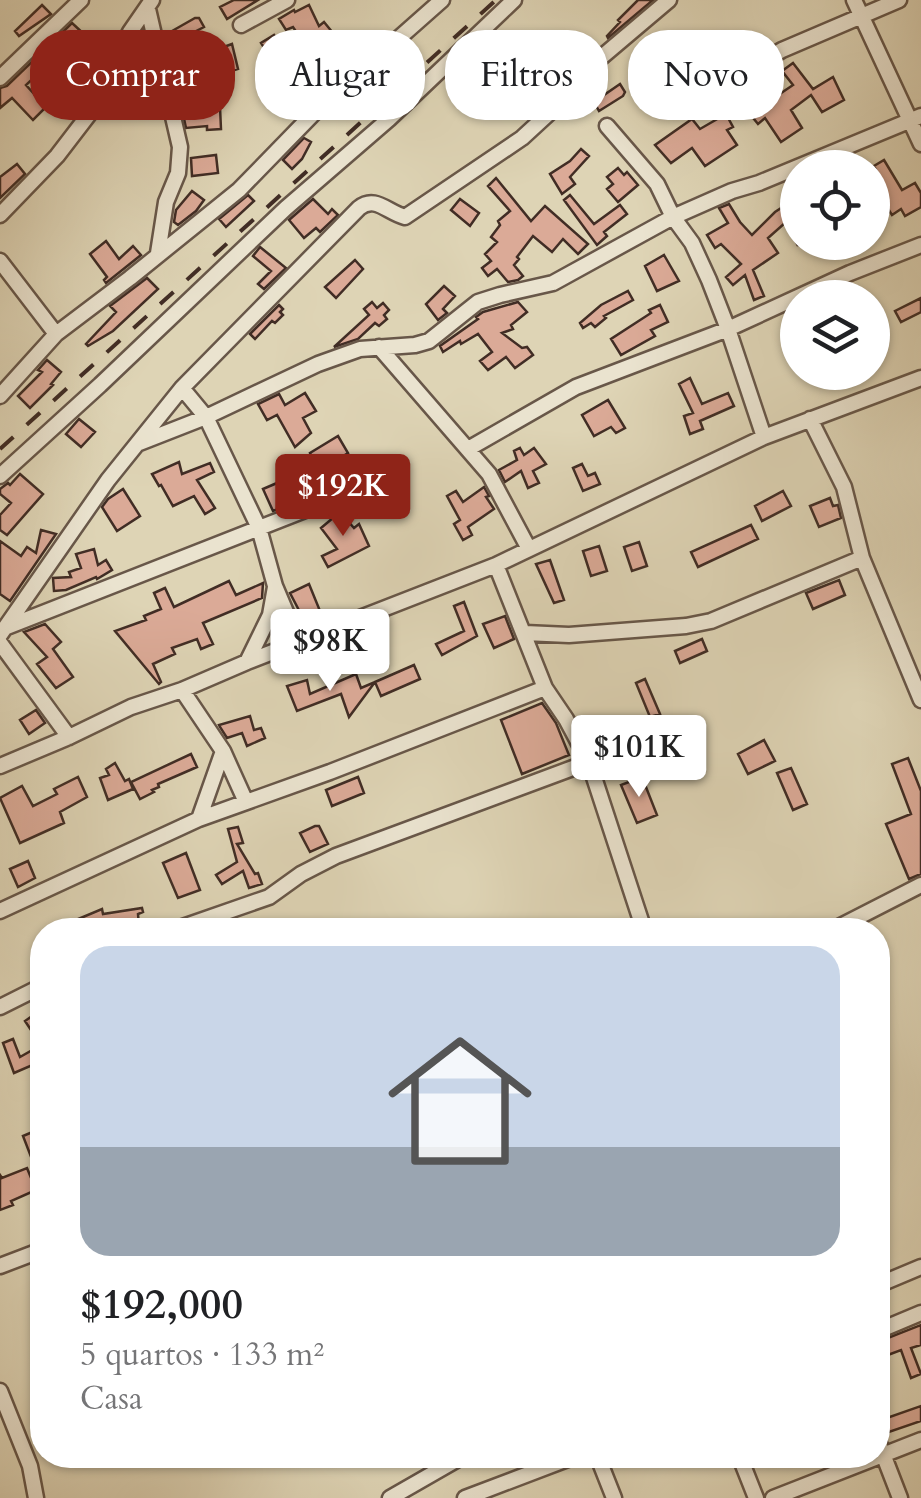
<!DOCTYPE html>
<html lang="pt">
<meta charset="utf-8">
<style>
body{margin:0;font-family:Cardo,serif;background:#f6f6f6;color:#202124;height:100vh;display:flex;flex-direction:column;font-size:38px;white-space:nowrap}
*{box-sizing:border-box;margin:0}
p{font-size:32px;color:#757577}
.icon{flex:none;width:55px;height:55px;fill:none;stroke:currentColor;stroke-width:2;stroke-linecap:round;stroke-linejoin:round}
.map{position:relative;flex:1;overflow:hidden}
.sheet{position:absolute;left:30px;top:918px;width:860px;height:550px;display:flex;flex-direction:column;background:#fff;border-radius:40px;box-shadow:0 2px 8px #0004}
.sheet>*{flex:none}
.top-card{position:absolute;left:30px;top:30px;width:862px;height:90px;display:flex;gap:20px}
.controls{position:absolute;left:780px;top:150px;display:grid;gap:20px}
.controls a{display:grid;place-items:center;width:110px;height:110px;border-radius:50%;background:#fff;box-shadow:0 2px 8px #0004;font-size:50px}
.price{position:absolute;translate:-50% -85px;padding:0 22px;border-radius:10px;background:#fff;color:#222;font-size:32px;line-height:65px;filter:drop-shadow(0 2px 5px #0008)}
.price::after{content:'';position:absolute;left:50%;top:60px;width:30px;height:22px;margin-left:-15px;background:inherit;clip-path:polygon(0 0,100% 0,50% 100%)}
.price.active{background:#8f2418;color:#fff}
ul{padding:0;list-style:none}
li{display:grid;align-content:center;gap:20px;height:530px;padding:0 50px}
li span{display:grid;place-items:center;height:310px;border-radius:30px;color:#555}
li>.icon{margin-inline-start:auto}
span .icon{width:180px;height:180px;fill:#fffc;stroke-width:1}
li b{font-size:42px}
.tag{padding:0 35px;border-radius:40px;background:#fff;box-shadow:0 2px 8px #0004;font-size:35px;line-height:90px}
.tag.active{background:#8f2418;color:#fff}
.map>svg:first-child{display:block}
.building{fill:#dbaa97;stroke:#412d25;stroke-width:2.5}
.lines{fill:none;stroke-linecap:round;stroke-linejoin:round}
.minor-casing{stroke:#685749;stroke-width:19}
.minor{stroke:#eae3cf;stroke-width:14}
.rail{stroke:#412d25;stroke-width:4;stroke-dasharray:18 18;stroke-linecap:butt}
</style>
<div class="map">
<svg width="921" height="1498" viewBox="0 0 921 1498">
<rect width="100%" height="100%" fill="#ded4b5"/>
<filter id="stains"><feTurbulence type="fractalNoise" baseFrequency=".002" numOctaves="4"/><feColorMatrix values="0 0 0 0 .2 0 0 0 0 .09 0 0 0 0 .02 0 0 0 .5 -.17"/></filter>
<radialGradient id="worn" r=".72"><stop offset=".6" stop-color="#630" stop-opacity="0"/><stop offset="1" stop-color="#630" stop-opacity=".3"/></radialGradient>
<path class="building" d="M 234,0 L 258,0 L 227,19 L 220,7 Z
M 638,0 L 653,0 L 608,38 L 607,36 L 620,22 L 618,20 Z
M 42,5 L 51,14 L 19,36 L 15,31 Z
M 309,5 L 319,26 L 324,22 L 333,33 L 321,43 L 317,37 L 305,45 L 293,27 L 286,30 L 279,19 L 294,10 L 295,12 Z
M 195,18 L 199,18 L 204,27 L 175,42 L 181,81 L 176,81 L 165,35 Z
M 72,23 L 85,35 L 80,40 L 95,58 L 79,71 L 82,74 L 65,89 L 44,68 L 26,85 L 44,105 L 44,109 L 33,120 L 12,98 L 0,108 L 0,88 L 7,86 Z
M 274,35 L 293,67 L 286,73 L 270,53 L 268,54 L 261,43 Z
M 760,39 L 766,47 L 737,64 L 732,56 Z
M 232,44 L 238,69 L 222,74 L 218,64 L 223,62 L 218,49 Z
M 793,63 L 813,89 L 833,77 L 844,100 L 822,112 L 811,95 L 791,110 L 802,128 L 781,142 L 765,118 L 758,124 L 750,114 L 793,85 L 782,71 Z
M 620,84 L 625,92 L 623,96 L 599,111 L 594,102 Z
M 220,107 L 221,129 L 207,130 L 207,126 L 186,128 L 183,114 L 198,113 L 197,109 Z
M 726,114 L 733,127 L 727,130 L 737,145 L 705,166 L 692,148 L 671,163 L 655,145 L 692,119 L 700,129 Z
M 304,138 L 311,142 L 302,159 L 292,169 L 283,160 Z
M 581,149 L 589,156 L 570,177 L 575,184 L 562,194 L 550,174 L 570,161 Z
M 216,155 L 218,173 L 192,176 L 191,158 Z
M 884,160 L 902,190 L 915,183 L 921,193 L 921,207 L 905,216 L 901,209 L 892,215 L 887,207 L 872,214 L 872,202 L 879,198 L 872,189 L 872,176 L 877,172 L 874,166 Z
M 17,164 L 25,174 L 0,198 L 0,177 Z
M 618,168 L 624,175 L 627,172 L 638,185 L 618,202 L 607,189 L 613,184 L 607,177 Z
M 496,178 L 531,221 L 545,206 L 588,244 L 578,254 L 563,239 L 552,252 L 533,236 L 517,257 L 519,259 L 514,265 L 523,276 L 518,280 L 508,282 L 497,269 L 488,276 L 482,268 L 491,261 L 485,254 L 497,242 L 491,237 L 500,225 L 498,221 L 510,211 L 488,186 Z
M 192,191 L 204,200 L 196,211 L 178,225 L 174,222 L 176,210 Z
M 248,195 L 254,201 L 226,227 L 219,219 Z
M 570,195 L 594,224 L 620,205 L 627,214 L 604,232 L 607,236 L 597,245 L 564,200 Z
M 798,197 L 798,246 L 786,222 L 768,238 L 778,253 L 753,270 L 764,296 L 754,300 L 745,275 L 733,285 L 726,277 L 741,264 L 721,244 L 715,248 L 707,235 L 728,223 L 719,208 L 729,204 L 740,222 L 752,235 L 775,212 Z
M 313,199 L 328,214 L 332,209 L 338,215 L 320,232 L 316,228 L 304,238 L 289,220 Z
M 460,199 L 479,213 L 470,226 L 451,210 Z
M 106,241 L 119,259 L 133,246 L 141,255 L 106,283 L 104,280 L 107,277 L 90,254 Z
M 260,247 L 286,268 L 264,289 L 258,284 L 271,271 L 253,256 Z
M 664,255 L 679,281 L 657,291 L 645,266 Z
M 355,260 L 363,269 L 336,298 L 325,287 Z
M 147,278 L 158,289 L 113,331 L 88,346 L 86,344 L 116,312 L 110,306 Z
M 444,286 L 455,296 L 443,309 L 447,313 L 438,320 L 426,304 Z
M 628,291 L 633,300 L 604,316 L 606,318 L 595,327 L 591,323 L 583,328 L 580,323 L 601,305 Z
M 921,298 L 921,312 L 901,322 L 895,311 Z
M 372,302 L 377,308 L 383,303 L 389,310 L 384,315 L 387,319 L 379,326 L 375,323 L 358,339 L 334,347 L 369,315 L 364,309 Z
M 518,302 L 527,312 L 511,325 L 513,329 L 502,333 L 522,348 L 527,347 L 533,355 L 515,368 L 506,357 L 488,370 L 480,361 L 492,352 L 478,334 L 461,344 L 460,341 L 443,352 L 440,346 L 478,319 L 476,317 L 483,312 Z
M 279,305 L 283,309 L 280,312 L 283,315 L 275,323 L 272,321 L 255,339 L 250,334 Z
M 660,305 L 668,322 L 651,330 L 655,336 L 621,355 L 611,339 L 651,313 L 649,310 Z
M 47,360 L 61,372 L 51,384 L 53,385 L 30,408 L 18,396 L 42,372 L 38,370 Z
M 690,378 L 702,404 L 728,393 L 734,406 L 700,421 L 703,429 L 690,434 L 684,416 L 693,413 L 679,384 Z
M 305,393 L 316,411 L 303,418 L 311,433 L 295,447 L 277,415 L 267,420 L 258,404 L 279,394 L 285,405 Z
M 608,400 L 625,428 L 616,433 L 611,427 L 594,436 L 582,415 Z
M 79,419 L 95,432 L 81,447 L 66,434 Z
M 338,436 L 348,453 L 337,460 L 331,456 L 314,463 L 310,453 Z
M 520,448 L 524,455 L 534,448 L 546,464 L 533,471 L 539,483 L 528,488 L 521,471 L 505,482 L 499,470 L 517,460 L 514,451 Z
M 179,462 L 182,474 L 210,463 L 214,472 L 197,480 L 215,508 L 205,514 L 194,496 L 173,506 L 161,485 L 159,486 L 152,474 Z
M 582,464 L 588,476 L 595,473 L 600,484 L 583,491 L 573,468 Z
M 20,474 L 43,494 L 7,535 L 0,530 L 0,515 L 11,503 L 0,494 L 0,489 L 8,483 L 10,485 Z
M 284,480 L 294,503 L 273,511 L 263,489 Z
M 484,487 L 489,496 L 486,497 L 494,509 L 468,527 L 472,535 L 463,540 L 454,524 L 460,520 L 447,496 L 456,491 L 463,502 Z
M 123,489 L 140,516 L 117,531 L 102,507 L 108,499 Z
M 783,491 L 791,506 L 762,521 L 755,506 Z
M 830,498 L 833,506 L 838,505 L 841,518 L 819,527 L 810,506 Z
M 340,512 L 354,528 L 359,524 L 369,546 L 328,567 L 322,556 L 337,549 L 321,528 Z
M 751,525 L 758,539 L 698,567 L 691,552 Z
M 41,530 L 56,534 L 10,601 L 0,594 L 0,541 L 21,556 L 27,547 L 36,553 Z
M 639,542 L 647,566 L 632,571 L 624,547 Z
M 599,546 L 607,571 L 591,576 L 583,551 Z
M 94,549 L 98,565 L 106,560 L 112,570 L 97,579 L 96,577 L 66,590 L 54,591 L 53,578 L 71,577 L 69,572 L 81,568 L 76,554 Z
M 550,560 L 564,600 L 554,603 L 536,564 Z
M 839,580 L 845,595 L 813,609 L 806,593 Z
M 229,581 L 236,595 L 263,583 L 262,598 L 203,623 L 213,644 L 201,649 L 197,639 L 172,648 L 175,654 L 153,664 L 161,682 L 159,684 L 115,631 L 146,620 L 144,616 L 161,609 L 154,593 L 165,588 L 174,607 Z
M 309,584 L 320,611 L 303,618 L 290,593 Z
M 464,602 L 477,636 L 442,655 L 436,644 L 464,631 L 454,606 Z
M 505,616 L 514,639 L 494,648 L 483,624 Z
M 45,624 L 61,642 L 53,649 L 73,677 L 56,688 L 37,664 L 47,657 L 24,632 Z
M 702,639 L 707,651 L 680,663 L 675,651 Z
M 414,665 L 420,679 L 381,696 L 375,682 Z
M 356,674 L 361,688 L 375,682 L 349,717 L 341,694 L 297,711 L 287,686 L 307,680 L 310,694 Z
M 645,679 L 660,714 L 650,717 L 636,683 Z
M 542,703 L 556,723 L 569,755 L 522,774 L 501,720 Z
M 36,710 L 45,723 L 29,734 L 20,720 Z
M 250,716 L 254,730 L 261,728 L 265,738 L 247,746 L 242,733 L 227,738 L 220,727 L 219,725 Z
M 764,740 L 775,761 L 748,774 L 738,754 Z
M 191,754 L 197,767 L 158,784 L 159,787 L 152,790 L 154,792 L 140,799 L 131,782 Z
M 908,758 L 921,791 L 921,874 L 909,879 L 886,824 L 911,814 L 892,764 Z
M 115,763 L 125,781 L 129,779 L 133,789 L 108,800 L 100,778 L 109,775 L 106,769 Z
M 791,768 L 807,804 L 793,810 L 777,773 Z
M 78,777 L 87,797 L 60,812 L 64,823 L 20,843 L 0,798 L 22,786 L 33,806 L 57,794 L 54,789 Z
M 358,777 L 364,793 L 332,806 L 326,790 Z
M 642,777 L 657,815 L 637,823 L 621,785 Z
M 315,826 L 319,826 L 328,844 L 310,852 L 300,833 Z
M 238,827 L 243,843 L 237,844 L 255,874 L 258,873 L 262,884 L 249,888 L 243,871 L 222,884 L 216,875 L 237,862 L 228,829 Z
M 186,853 L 200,890 L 178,898 L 163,863 Z
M 28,861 L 35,878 L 18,887 L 10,869 Z
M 142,908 L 143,912 L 138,914 L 139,926 L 122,928 L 121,921 L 99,930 L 52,930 L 102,909 L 103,914 Z
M 35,1014 L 42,1027 L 42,1061 L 14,1073 L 3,1043 L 13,1039 L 20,1057 L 41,1045 L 25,1021 Z
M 42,1128 L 42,1159 L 33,1162 L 23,1136 Z
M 27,1168 L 36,1190 L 11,1201 L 13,1205 L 0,1210 L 0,1175 L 2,1178 Z
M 921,1325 L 921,1345 L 911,1348 L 921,1374 L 911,1378 L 901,1350 L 885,1356 L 880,1341 Z
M 921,1406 L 921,1421 L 886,1433 L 881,1420 Z"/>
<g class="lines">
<defs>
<path id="minor" d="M 854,0 L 921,144
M 148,9 L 180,147 L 178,173 L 166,202 L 158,253
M 241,25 L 287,0
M 0,78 L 81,0
M 718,88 L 782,50 L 899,0
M 607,126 L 657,184 L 673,217 L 692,243 L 709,280 L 728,329 L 764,437
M 0,215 L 57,156 L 90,113 L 108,84 L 119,53 L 130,32 L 152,0
M 0,261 L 56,334 L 0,396
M 56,334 L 130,278 L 239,190 L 312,115 L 442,0
M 379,347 L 489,474 L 529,549
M 182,388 L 206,417 L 259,528 L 275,586 L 299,643
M 810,419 L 844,487 L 862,558 L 921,700
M 137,444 L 206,417 L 318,364 L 360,349 L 415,345 L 429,341 L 478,302 L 500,295 L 553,283 L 673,217 L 732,191 L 759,183 L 921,116
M 468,449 L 576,387 L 728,329 L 850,273 L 921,245
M 0,476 L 100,385 L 286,208 L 389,119 L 514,0
M 496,565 L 545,688 L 566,719 L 589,762 L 644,930
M 7,627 L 384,479
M 525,633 L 569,635 L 686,626 L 711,621 L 862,558
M 0,635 L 108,480 L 182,388 L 359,208 C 375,195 387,212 405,217 L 522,138 L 560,103 L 591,66 L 669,0
M 0,643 L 69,737
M 247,662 L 270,615 L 275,587
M 182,690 L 223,751 L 246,802
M 0,766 L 69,737 L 131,707 L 182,690 L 247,662 L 496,565 L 764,437 L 921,378
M 199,819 L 223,751
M 0,911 L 199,819 L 330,772 L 545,688
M 174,930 L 269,897 L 301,874 L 336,856 L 589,762
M 833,930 L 921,885
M 0,1007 L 42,986
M 0,1266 L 42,1250
M 878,1285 L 921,1267
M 878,1331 L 921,1313
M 0,1391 L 30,1466 L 36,1498
M 878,1441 L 900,1498
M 597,1455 L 614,1498
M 739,1455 L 756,1498
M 390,1498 L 465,1455
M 465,1498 L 578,1455
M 773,1498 L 921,1440"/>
</defs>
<use href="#minor" class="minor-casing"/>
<use href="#minor" class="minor"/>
<path class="rail" d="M 0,449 L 496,0"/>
</g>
<rect width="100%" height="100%" filter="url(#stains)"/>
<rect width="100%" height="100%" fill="url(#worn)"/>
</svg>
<div class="controls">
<a><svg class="icon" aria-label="locate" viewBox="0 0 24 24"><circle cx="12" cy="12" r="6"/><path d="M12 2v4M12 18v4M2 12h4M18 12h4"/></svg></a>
<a><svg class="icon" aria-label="layers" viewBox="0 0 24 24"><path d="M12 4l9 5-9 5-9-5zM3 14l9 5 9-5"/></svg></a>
</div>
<b class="price active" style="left:343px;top:539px">$192K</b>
<b class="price" style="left:330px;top:694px">$98K</b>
<b class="price" style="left:639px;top:800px">$101K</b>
<div class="top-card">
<a class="tag active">Comprar</a>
<a class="tag">Alugar</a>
<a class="tag">Filtros</a>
<a class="tag">Novo</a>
</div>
<section class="sheet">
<ul>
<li><span style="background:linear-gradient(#c9d6e8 65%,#9aa5b1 0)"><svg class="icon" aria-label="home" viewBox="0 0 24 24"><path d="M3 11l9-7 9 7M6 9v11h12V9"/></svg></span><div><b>$192,000</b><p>5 quartos · 133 m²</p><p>Casa</p></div></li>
</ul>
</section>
</div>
